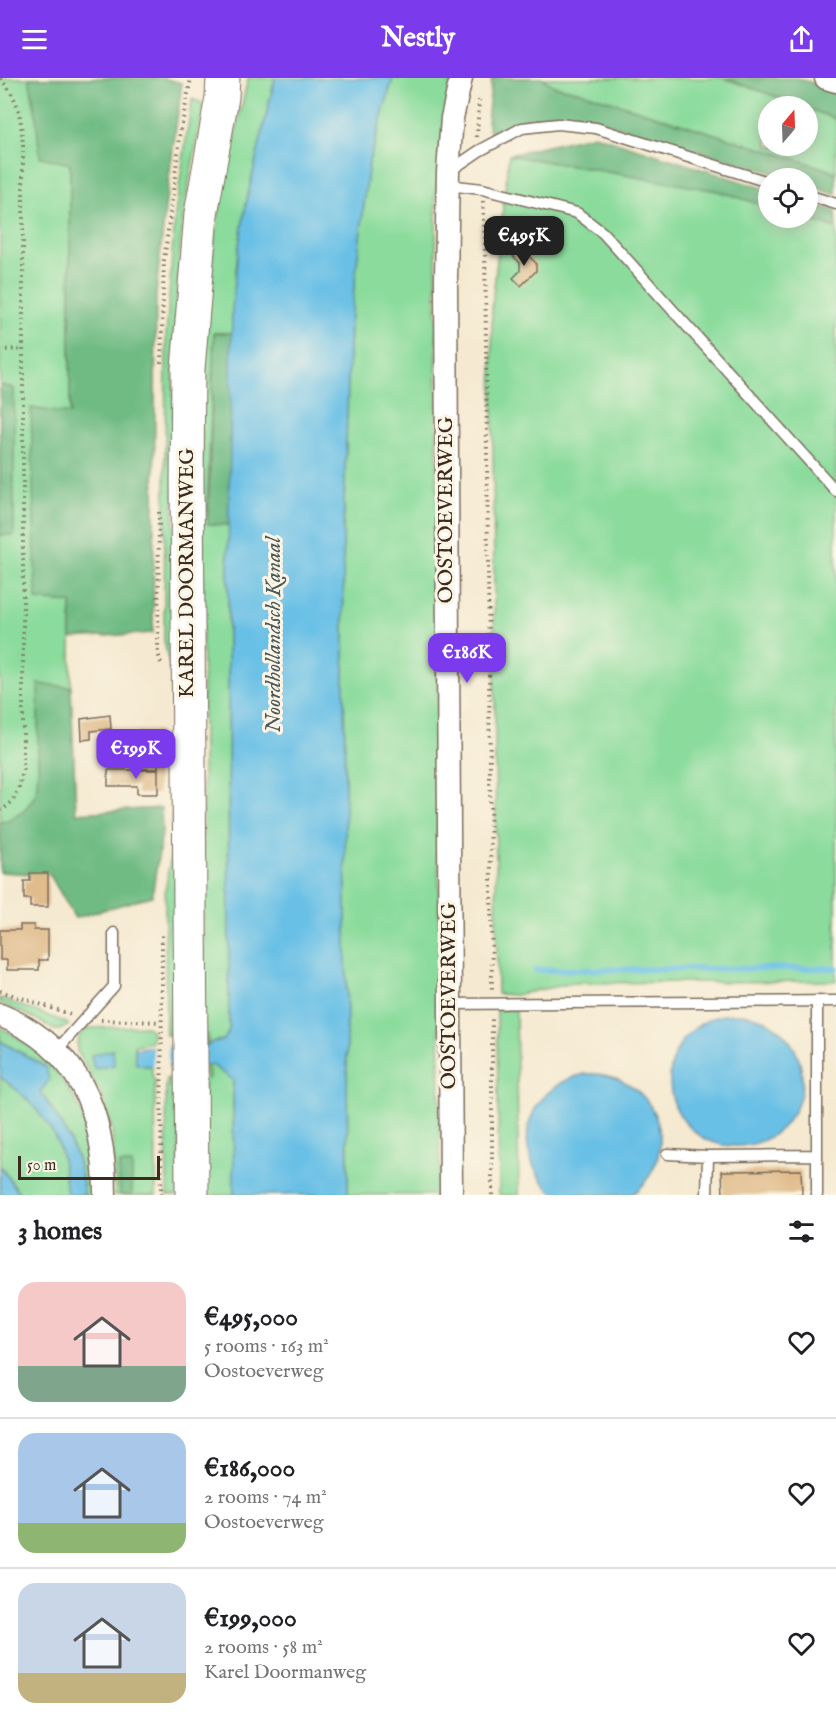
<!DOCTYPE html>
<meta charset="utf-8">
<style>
body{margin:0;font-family:"IM FELL English",serif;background:#f2f2f2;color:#202124;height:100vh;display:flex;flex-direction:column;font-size:22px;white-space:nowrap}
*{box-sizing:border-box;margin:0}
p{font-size:20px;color:#757577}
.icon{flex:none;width:33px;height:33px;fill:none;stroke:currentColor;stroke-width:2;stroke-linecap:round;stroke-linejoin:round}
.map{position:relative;height:1117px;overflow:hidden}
.panel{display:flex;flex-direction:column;background:#fff;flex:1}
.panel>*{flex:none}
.needle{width:39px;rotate:19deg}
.controls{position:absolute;left:758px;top:18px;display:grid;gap:12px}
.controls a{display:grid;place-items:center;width:60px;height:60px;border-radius:50%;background:#fff;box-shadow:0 3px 15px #0003;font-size:30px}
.scale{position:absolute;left:18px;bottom:15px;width:142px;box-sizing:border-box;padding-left:6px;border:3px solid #3b2a1e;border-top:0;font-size:16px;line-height:21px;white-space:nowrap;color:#3b2a1e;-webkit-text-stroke:4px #fcf5e5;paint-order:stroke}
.price{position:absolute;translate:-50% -51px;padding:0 14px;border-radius:12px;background:#7c3aed;color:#fff;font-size:20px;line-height:39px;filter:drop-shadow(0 2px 3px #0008)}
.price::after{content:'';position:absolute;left:50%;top:36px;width:18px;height:14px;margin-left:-9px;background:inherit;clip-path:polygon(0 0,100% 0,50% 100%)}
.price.on{background:#222;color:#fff}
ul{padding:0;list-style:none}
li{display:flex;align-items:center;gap:18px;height:150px;padding:0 18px}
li+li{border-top:2px solid #e0e0e0}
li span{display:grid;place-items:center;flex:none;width:168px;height:120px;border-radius:18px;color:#555}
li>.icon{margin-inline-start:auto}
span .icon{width:72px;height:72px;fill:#fffc;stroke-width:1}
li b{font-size:26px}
h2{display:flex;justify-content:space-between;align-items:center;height:72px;padding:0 18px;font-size:26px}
header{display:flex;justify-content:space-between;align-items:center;height:78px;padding:0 18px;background:#7c3aed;color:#fff;font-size:27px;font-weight:700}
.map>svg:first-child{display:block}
.green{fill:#8adb9c;stroke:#62825d;stroke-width:1.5}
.forest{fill:#6fbb84;stroke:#557251;stroke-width:1.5}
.water{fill:#69c0e6;stroke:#527582;stroke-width:1.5}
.pier{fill:#f5ead1}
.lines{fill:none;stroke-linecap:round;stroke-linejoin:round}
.stream{stroke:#69c0e6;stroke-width:6}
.building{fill:#e0bc8c}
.service-casing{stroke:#7c6d5d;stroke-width:13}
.minor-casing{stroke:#7c6d5d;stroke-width:25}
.primary-casing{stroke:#7c6d5d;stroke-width:35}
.path{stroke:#7c6d5d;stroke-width:4;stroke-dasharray:1.5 4.5;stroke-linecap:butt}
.service{stroke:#fff;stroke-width:10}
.minor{stroke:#fff;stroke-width:22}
.primary{stroke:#fff;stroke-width:33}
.labels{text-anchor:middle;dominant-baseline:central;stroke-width:6;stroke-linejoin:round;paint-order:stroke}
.street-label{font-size:21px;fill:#3b2a1e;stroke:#fcf5e5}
.water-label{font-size:22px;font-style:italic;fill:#49575a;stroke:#fcf5e5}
</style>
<header><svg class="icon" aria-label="menu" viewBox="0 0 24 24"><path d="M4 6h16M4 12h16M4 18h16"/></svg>Nestly<svg class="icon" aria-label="share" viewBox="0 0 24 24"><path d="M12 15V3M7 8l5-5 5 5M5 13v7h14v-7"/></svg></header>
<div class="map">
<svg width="836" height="1117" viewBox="0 0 836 1117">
<rect width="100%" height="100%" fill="#fcf5e5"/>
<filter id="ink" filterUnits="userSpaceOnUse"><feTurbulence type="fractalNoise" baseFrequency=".0167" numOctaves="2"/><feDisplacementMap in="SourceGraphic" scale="12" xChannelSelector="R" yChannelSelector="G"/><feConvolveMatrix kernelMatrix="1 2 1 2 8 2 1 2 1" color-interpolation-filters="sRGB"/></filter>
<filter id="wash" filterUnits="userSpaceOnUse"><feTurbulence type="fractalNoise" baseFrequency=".008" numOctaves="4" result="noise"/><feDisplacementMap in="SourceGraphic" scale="24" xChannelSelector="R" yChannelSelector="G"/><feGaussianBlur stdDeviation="1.35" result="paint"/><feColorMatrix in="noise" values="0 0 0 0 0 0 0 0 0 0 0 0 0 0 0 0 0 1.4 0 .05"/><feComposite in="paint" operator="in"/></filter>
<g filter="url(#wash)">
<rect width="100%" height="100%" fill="#f5ead1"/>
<path class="green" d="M 0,0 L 97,0 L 70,85 L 70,336 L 66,335 L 62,524 L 71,524 L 71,609 L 60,609 L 58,765 L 0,764 Z
M 248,0 L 275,0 L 247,121 L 238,173 L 232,255 L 214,255 L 207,426 L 208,446 L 229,447 L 228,490 L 229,953 L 224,962 L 212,964 L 208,968 L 208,956 L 206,956 L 207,1001 L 209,1000 L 208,987 L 212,987 L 233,1002 L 234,1117 L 204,1117 L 202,317 L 214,164 L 222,116 Z
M 393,0 L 451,0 L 436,118 L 440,1117 L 348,1117 L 343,456 L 350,245 L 369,83 Z
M 542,0 L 724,0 L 802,28 L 768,28 L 768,68 L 807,68 L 807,30 L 836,41 L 836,94 L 581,14 L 554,8 Z
M 192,21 L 202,25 L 203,31 L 185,126 L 180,168 L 173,273 L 177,966 L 172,966 L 172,956 L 166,957 L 165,815 L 172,767 L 172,599 L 164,562 L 166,258 L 175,137 Z
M 509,77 L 719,113 L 768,129 L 768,140 L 803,140 L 836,150 L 836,903 L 573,905 L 515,917 L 497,916 L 492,227 Z
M 0,920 L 65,944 L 69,947 L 60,952 L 54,952 L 36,941 L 0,925 Z
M 497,932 L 516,932 L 519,1117 L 499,1117 Z
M 146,948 L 152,953 L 152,964 L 135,967 L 136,986 L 152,988 L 152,998 L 155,1003 L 156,1117 L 115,1117 L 112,1051 L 102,1019 L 77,973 C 76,963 79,954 89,950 Z
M 0,949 C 41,971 71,1003 87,1048 C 90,1055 93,1063 95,1070 C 97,1085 97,1102 98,1117 L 84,1117 C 82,1077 62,1045 40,1014 L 46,989 L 0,963 Z
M 0,999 C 22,1014 41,1034 54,1057 C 63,1074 65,1098 67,1117 L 21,1117 L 0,1088 Z
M 169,1000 L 173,1002 L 179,1060 L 179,1117 L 167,1117 L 166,1009 L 167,1001 Z"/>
<path class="forest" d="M 29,0 L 163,0 L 182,5 L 166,122 L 156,217 L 153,555 L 71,560 L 71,525 L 36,522 L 31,330 L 70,336 L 70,86 L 40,79 L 35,31 Z
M 492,0 L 542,0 L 554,8 L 581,14 L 836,94 L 836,117 L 807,106 L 807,100 L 790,100 L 585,39 L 551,37 L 525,41 L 491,58 L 487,43 Z
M 724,0 L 797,0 L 836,12 L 836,41 L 807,30 L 807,28 L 802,28 Z
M 594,57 L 768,112 L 768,129 L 718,113 L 509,77 Z
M 807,124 L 836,133 L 836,150 L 803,140 L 807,140 Z
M 214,255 L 232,255 L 229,447 L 208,446 Z
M 0,307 L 14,310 L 14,457 L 0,457 Z
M 38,606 L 71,609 L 76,735 L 161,730 L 162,755 L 152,818 L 75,840 L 50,797 L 0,794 L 0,744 L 7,743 L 24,733 L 36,716 L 38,694 Z
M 119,1086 L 132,1086 L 132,1117 L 120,1117 Z"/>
<path class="water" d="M 275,0 L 393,0 L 369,83 L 350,245 L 343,456 L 348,1117 L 234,1117 L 233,1002 L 212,987 L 145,988 L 136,986 L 135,971 L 146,969 L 208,968 L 212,964 L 224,962 L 229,953 L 228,490 L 232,231 L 238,173 L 247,121 Z
M670 1002a66 66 0 1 1 132 0a66 66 0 1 1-132 0Z
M 0,963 L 46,989 L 49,1002 L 40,1014 C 62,1045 82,1077 84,1117 L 67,1117 C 65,1098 63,1074 54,1057 C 41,1034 22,1014 0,999 Z
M 113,972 L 114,987 L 94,991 L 91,977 Z
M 585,996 C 655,991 688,1075 631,1117 C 618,1117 565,1117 556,1116 C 548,1113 543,1103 538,1096 C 511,1053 538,1006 585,996 Z
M 0,1088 L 21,1117 L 0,1117 Z"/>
<path class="pier" d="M 153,966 L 168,966 L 168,990 L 153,991 Z"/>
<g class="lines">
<path class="stream" d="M 536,892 L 836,890"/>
</g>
<g id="blocks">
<path class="building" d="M 520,170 L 536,185 L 536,193 L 521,208 L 513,200 L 520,193 L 520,185 L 513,178 Z
M 110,637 L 111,651 L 91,653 L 91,661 L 82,662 L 81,641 Z
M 137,654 L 158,654 L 158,691 L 137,691 Z
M 108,692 L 158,692 L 158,716 L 137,716 L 137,708 L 108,708 Z
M 30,795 L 48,795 L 48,829 L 30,829 L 30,821 L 24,821 L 24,803 L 30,803 Z
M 20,847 L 34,847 L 34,852 L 48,852 L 48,882 L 39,882 L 39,892 L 7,892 L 7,882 L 0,882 L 0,852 L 20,852 Z
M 801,1092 L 802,1117 L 723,1117 L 722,1093 Z"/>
</g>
</g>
<g filter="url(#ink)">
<use href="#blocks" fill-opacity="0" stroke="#7c6d5d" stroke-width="1.5"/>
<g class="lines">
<defs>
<path id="service" d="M 448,94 L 479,73 L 522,50 L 558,46 L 596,50 L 768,104
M 447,107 L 482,111 L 577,135 L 603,155 L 836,413
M 807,117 L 836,126
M 449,926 L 836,923
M 56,973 L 114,908 L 114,855
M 667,1076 L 708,1078
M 707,1117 L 708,1078 L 817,1077
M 817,1117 L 817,923"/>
<path id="minor" d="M 826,0 L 836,3
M 0,937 C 80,970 105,1035 105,1117
M 451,1117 L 446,201 L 448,94 L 452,40 L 461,0"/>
<path id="primary" d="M 192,1117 L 187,402 L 188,291 L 201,136 L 222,19 L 223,0"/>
</defs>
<use href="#service" class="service-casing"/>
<use href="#minor" class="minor-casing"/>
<use href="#primary" class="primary-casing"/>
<path class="path" d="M 0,1 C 20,20 21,42 23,68 L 23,693 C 19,709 17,725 0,732
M 477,59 L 479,22
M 483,123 L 485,163 L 492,914
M 0,272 L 23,271
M 161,285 L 164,183 L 181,51 L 191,0
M 159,434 L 158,575 L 161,585
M 0,913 L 70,936
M 101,942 L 161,944
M 161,1117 L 162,855
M 492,1117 L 492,939"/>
<use href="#service" class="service"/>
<use href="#minor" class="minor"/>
<use href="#primary" class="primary"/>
</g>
</g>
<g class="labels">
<g class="street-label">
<text transform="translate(446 432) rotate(-90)">OOSTOEVERWEG</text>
<text transform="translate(187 495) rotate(-90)">KAREL DOORMANWEG</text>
<text transform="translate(449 918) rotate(-90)">OOSTOEVERWEG</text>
</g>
<g class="water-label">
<text transform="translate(274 557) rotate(-90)">Noordhollandsch Kanaal</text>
</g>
</g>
</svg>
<div class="controls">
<a><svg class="needle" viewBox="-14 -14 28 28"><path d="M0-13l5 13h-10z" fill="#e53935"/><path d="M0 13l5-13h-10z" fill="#757577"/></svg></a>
<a><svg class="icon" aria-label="locate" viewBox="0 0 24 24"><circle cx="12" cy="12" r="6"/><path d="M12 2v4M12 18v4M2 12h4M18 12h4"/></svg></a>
</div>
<div class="scale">50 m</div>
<b class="price on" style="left:524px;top:189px">€495K</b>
<b class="price" style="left:467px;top:606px">€186K</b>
<b class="price" style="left:136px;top:702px">€199K</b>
</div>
<section class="panel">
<h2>3 homes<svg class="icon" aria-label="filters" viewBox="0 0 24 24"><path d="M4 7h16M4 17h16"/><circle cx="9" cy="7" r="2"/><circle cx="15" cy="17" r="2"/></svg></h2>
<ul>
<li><span style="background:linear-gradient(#f6c9c9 70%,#7fa58c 0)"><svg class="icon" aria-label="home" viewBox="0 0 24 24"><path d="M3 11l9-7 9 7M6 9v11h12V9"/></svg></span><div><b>€495,000</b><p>5 rooms · 163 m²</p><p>Oostoeverweg</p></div><svg class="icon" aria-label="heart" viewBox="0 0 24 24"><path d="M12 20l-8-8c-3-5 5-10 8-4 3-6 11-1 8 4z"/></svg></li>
<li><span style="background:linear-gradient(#a9c7e8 75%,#8fb573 0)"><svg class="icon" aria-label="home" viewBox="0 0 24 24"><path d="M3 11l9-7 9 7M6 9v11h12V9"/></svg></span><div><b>€186,000</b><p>2 rooms · 74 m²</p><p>Oostoeverweg</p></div><svg class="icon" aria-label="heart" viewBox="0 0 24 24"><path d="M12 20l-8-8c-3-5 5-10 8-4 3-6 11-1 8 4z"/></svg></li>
<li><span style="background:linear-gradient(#c9d6e8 75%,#c2b280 0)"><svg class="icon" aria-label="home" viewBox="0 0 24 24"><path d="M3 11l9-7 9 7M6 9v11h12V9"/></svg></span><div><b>€199,000</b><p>2 rooms · 58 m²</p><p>Karel Doormanweg</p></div><svg class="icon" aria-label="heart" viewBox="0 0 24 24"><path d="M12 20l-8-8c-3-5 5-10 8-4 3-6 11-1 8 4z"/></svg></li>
</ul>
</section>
